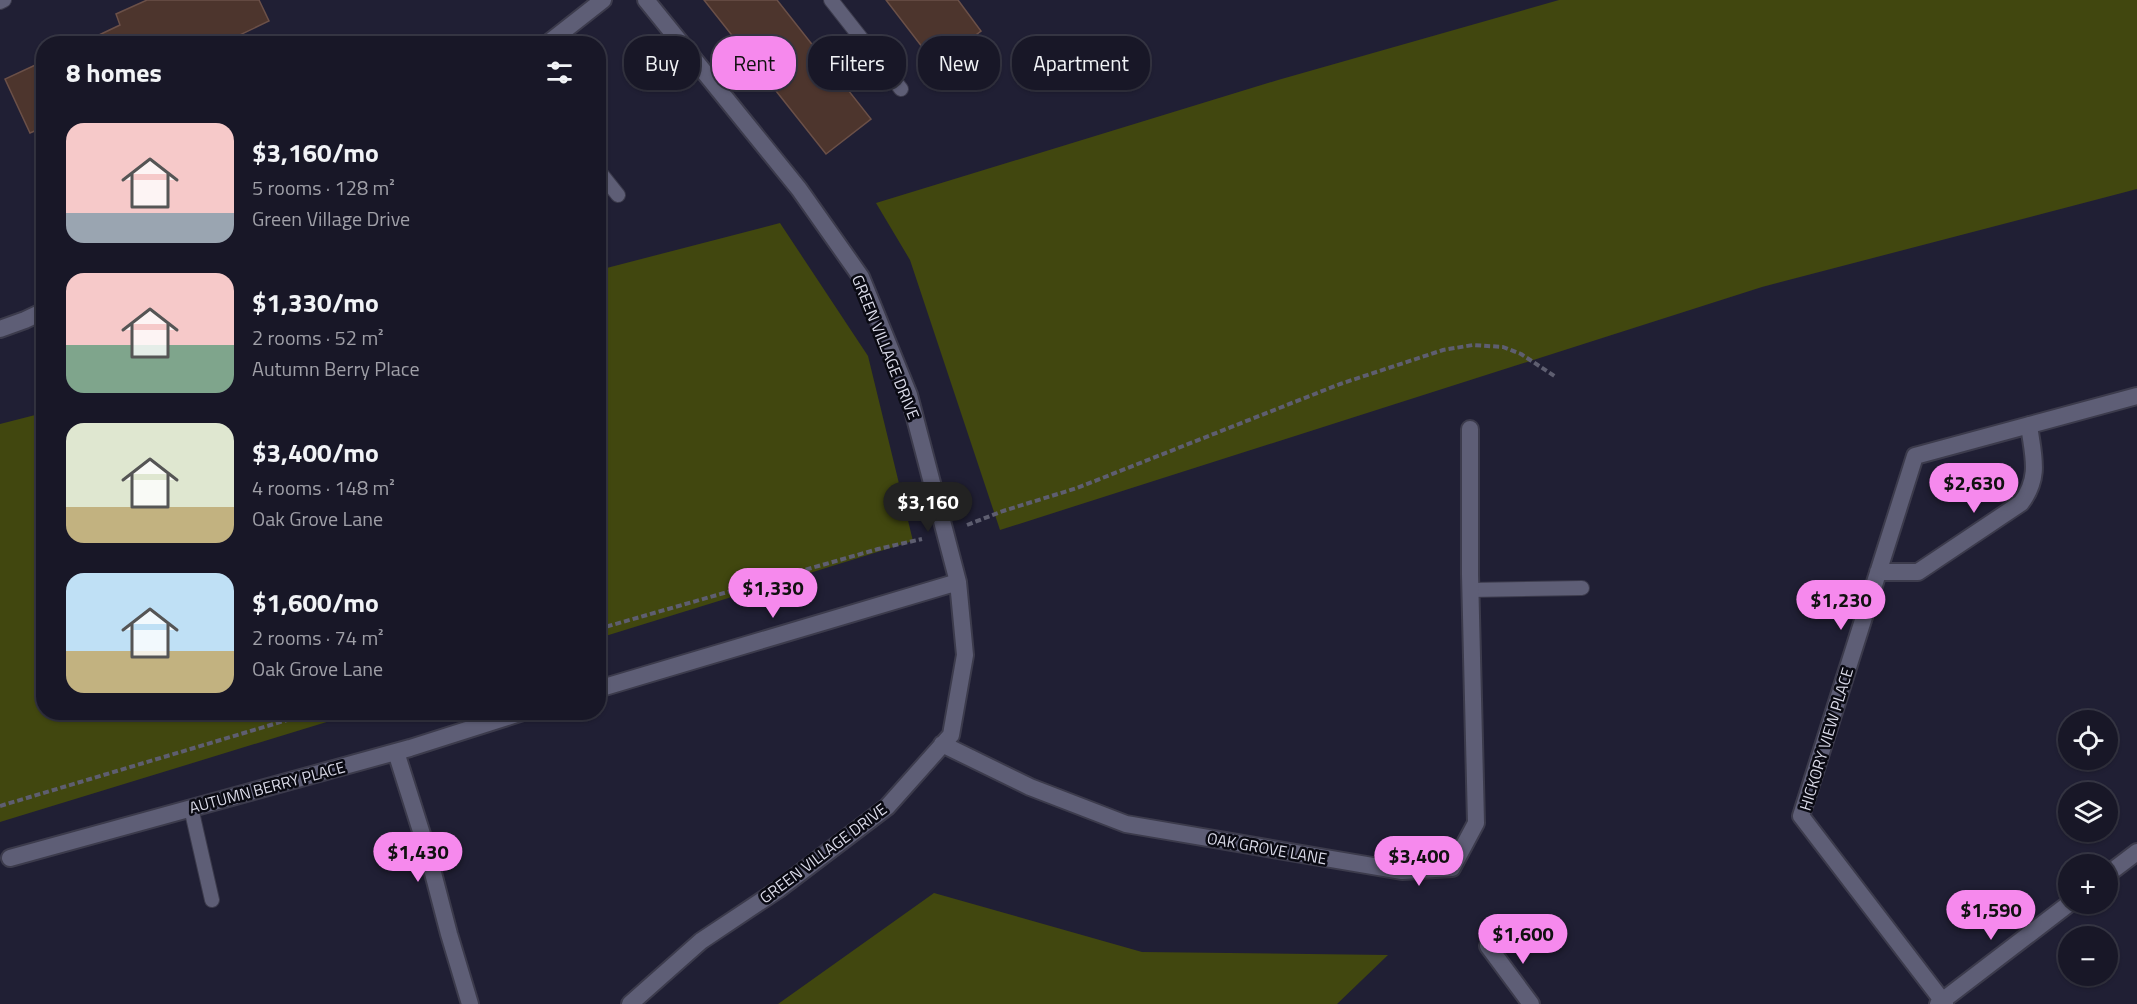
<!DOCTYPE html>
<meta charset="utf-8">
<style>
body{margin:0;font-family:"Titillium Web",sans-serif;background:#21202f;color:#f1f3f6;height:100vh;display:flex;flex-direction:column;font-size:22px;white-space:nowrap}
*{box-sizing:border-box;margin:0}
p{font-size:20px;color:#9f9fa7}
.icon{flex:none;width:33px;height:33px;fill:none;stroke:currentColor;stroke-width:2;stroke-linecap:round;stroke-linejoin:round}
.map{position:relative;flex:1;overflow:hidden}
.details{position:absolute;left:36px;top:36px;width:570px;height:684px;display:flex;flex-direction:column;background:#181727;border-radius:24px;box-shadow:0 2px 4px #0004,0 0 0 2px #363644}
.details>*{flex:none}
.top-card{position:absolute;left:624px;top:36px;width:570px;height:54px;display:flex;gap:12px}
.buttons{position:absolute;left:2058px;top:710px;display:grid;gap:12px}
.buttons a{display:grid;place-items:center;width:60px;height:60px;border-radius:50%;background:#181727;box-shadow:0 2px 4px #0004,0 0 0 2px #363644;font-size:30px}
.price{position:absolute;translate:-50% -51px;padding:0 14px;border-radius:21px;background:#f689ed;color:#111;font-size:20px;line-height:39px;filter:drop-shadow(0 2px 3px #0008)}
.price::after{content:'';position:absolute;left:50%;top:36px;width:18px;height:14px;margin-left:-9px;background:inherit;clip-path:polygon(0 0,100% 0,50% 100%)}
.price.active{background:#222;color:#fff}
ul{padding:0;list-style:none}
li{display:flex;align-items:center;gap:18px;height:150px;padding:0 30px}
li span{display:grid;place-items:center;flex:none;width:168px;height:120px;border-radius:18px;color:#555}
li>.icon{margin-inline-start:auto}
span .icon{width:72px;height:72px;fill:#fffc;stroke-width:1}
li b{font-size:26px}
h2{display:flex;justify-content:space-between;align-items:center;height:72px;padding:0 30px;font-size:26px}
.pill{padding:0 21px;border-radius:24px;background:#181727;box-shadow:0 2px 4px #0004,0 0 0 2px #363644;font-size:21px;line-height:54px}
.pill.active{background:#f689ed;color:#111}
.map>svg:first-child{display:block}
.green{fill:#41470f}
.building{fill:#4d352d;stroke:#6b5048;stroke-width:1.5}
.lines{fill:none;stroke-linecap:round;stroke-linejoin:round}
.service-casing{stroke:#3c3b4c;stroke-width:16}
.minor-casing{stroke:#3c3b4c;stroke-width:20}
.path{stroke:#5e5e70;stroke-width:4;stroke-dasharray:6 3;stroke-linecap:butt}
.service{stroke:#5e5e76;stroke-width:14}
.minor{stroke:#5e5e76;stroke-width:16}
.labels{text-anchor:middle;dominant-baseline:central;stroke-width:5;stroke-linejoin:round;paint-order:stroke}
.street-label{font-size:16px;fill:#dadae8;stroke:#0a0a13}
</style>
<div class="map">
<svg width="2137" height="1004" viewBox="0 0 2137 1004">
<rect width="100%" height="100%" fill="#201f34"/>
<path class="green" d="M 1559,0 L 2137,0 L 2137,189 L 1762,287 L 1000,530 L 910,260 L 876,203 L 1278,80 Z
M 780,223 L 868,356 L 913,541 L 599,638 L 599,270 Z
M 43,413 L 44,712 L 356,713 L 0,822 L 0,424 Z
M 934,893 L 1142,952 L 1388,955 L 1337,1004 L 778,1004 Z"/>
<path class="building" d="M 147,0 L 259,0 L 269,21 L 221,44 L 80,44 L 120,25 L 116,14 Z
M 704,0 L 777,0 L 871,119 L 826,154 Z
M 886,0 L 958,0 L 981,31 L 936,65 Z
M 44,61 L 44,127 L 30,133 L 5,79 Z"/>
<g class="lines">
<defs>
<path id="service" d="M 831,0 L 901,89
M 0,2 L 4,0
M 598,170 L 618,195
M 1470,590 L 1582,588
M 191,808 L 212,900"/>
<path id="minor" d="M 547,44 L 603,0
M 0,329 L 25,320 L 44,311
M 1878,572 L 1918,572 L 2021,503 C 2041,477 2033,456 2029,425
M 598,689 L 958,582
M 942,744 L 1030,787 L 1126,824 L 1402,871 L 1452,868 L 1476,823 L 1470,574 L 1470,429
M 396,752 L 427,850 L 449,934 L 470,1004
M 10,858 L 410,748 L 523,712
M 2108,874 L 2137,852
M 1488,946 L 1531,1004
M 630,1004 L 701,941 L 779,889 L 887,807 L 951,735 L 965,655 L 958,582 L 909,395 L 861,277 L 799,189 L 646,0
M 1938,1004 L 2070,903
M 1945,1004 L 1801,816 L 1915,456 L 2137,396"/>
</defs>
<use href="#service" class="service-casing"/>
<use href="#minor" class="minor-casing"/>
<path class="path" d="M 967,525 L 1003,511 L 1077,488 L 1340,384 L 1443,350 L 1473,345 L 1503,347 L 1521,354 L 1556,377
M 598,629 L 878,549 L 922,539
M 0,806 L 314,712"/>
<use href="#service" class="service"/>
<use href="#minor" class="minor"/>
</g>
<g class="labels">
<g class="street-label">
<text transform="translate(886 347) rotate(68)">GREEN VILLAGE DRIVE</text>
<text transform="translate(1826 739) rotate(-73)">HICKORY VIEW PLACE</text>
<text transform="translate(267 787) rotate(-15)">AUTUMN BERRY PLACE</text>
<text transform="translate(1267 848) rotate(10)">OAK GROVE LANE</text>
<text transform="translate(823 853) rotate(-37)">GREEN VILLAGE DRIVE</text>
</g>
</g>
</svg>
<div class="buttons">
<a><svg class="icon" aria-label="locate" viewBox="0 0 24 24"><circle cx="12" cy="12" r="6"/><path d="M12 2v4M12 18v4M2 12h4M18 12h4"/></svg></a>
<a><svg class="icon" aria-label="layers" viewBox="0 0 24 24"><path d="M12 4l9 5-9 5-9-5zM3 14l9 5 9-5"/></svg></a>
<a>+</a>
<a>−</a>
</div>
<b class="price" style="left:1974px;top:514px">$2,630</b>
<b class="price active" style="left:928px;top:533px">$3,160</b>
<b class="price" style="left:773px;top:619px">$1,330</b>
<b class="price" style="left:1841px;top:631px">$1,230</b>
<b class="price" style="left:418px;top:883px">$1,430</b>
<b class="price" style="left:1419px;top:887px">$3,400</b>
<b class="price" style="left:1991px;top:941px">$1,590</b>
<b class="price" style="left:1523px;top:965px">$1,600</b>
<div class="top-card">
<a class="pill">Buy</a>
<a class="pill active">Rent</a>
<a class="pill">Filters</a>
<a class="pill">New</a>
<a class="pill">Apartment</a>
</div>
<section class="details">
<h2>8 homes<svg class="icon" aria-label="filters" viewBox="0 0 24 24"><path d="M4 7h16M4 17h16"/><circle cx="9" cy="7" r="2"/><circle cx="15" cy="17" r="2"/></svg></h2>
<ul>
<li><span style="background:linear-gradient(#f6c9c9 75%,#9aa5b1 0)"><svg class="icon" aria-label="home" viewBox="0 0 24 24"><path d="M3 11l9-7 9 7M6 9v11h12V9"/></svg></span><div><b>$3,160/mo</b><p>5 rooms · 128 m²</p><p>Green Village Drive</p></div></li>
<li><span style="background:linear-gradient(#f6c9c9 60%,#7fa58c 0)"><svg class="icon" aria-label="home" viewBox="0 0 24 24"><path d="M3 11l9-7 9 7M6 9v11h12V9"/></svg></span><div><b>$1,330/mo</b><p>2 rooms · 52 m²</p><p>Autumn Berry Place</p></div></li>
<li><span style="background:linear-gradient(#dfe7d0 70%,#c2b280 0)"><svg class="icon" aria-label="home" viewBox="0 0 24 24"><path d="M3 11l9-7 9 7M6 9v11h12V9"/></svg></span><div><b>$3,400/mo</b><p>4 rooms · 148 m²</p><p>Oak Grove Lane</p></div></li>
<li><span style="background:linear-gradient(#bfe0f5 65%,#c2b280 0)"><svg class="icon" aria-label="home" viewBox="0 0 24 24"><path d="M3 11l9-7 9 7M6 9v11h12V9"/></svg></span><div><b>$1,600/mo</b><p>2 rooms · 74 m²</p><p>Oak Grove Lane</p></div></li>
</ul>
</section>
</div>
